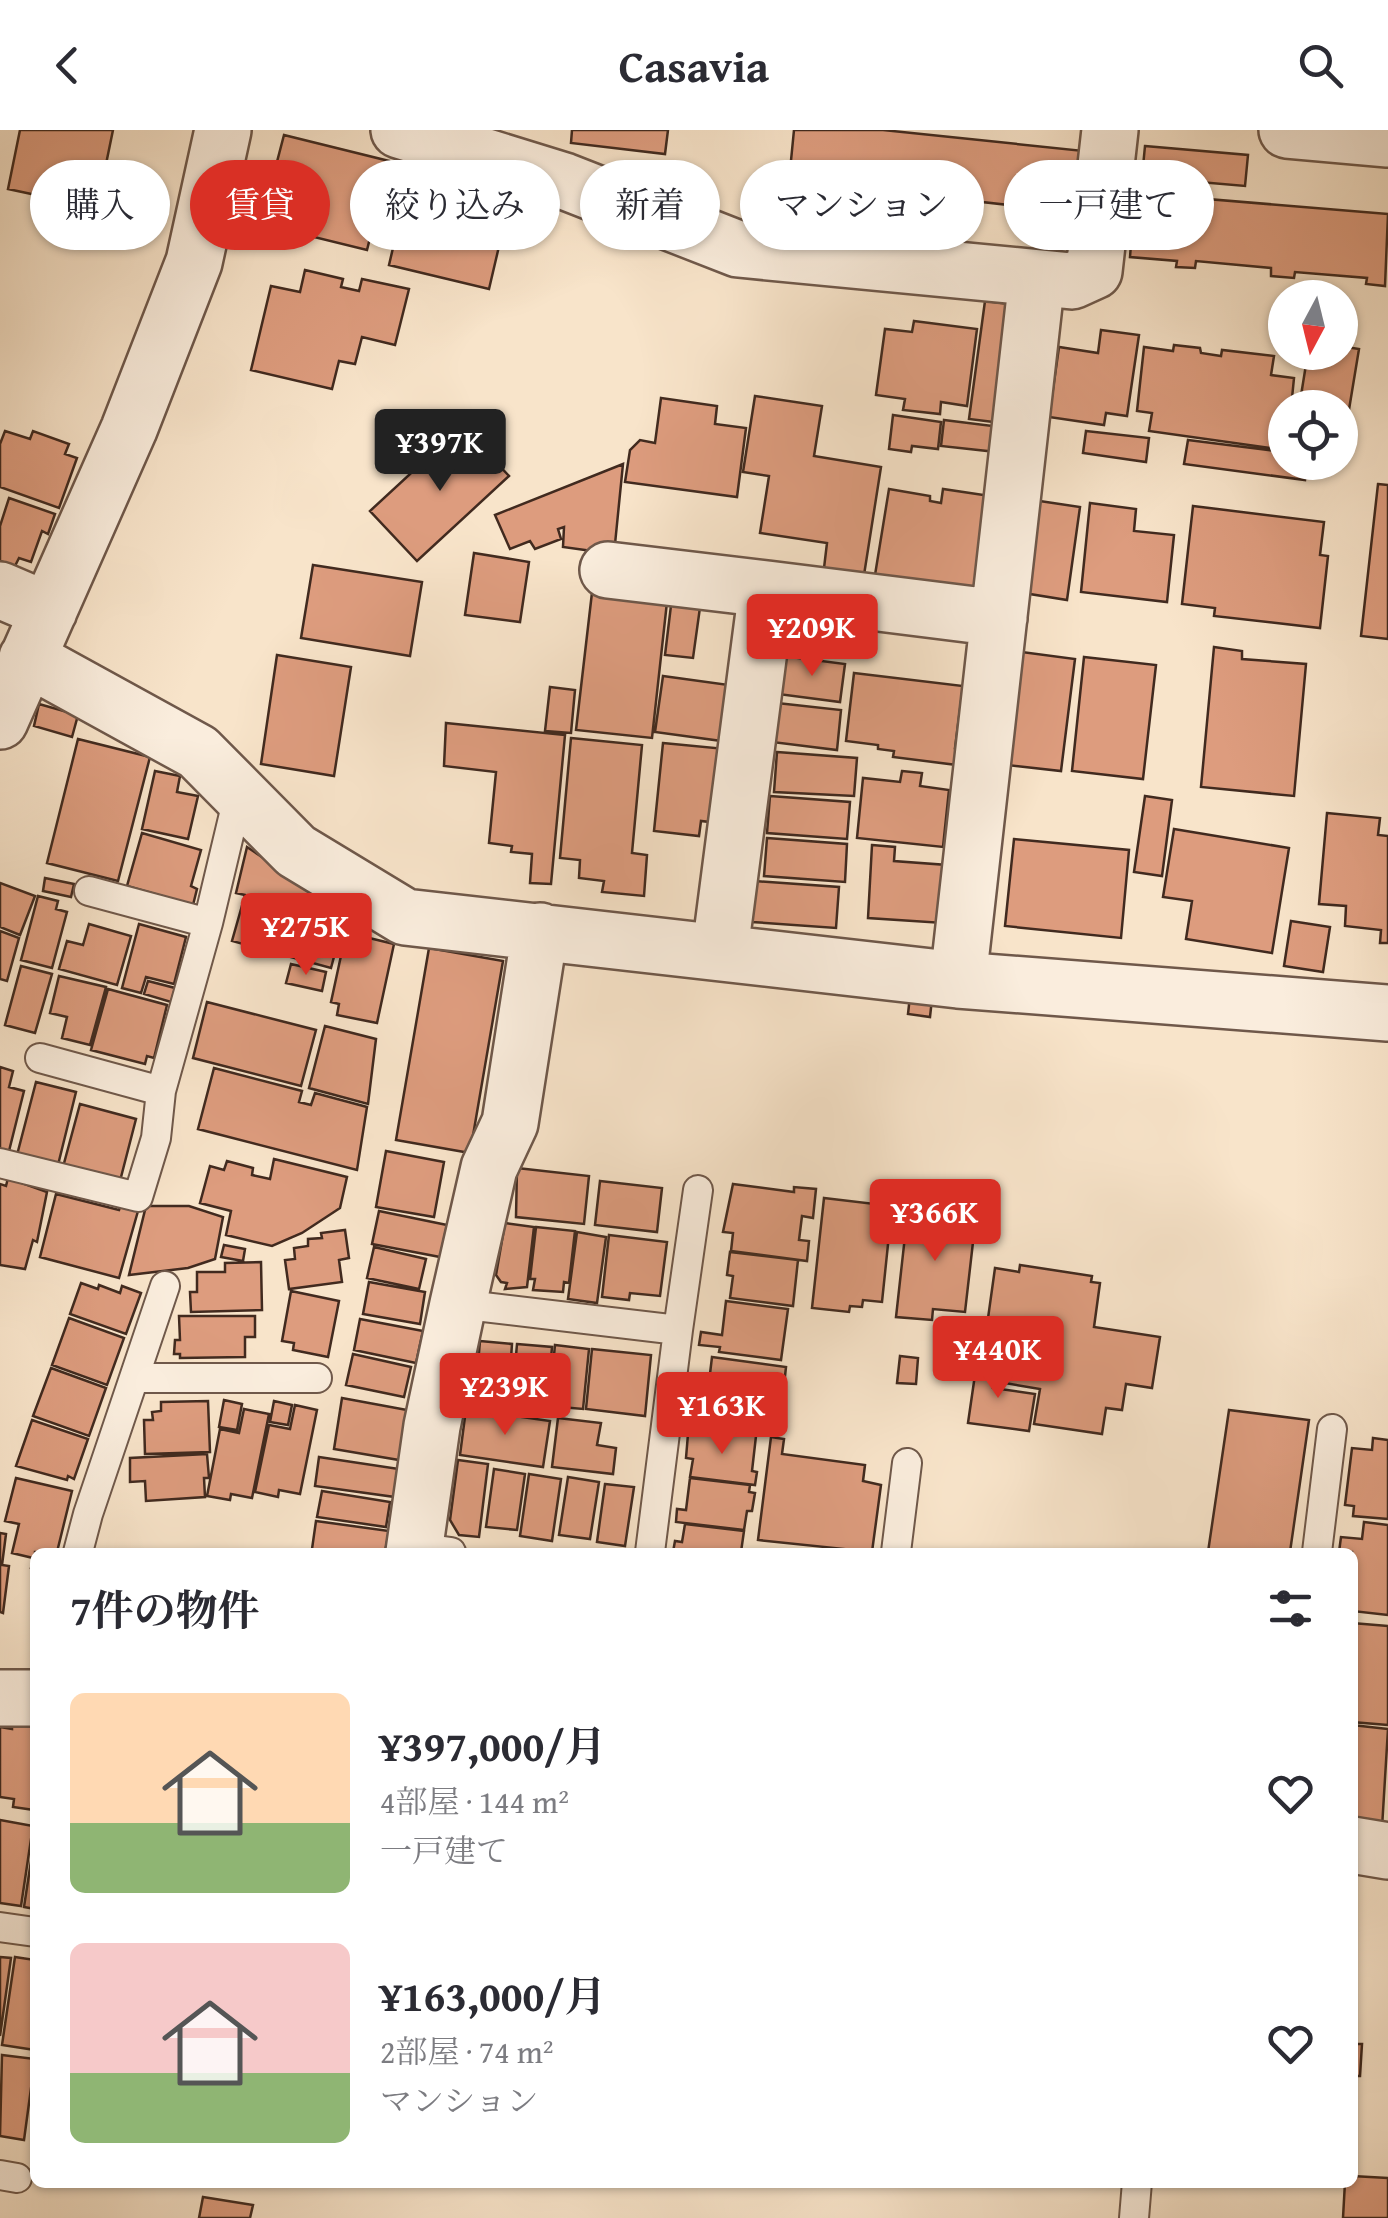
<!DOCTYPE html>
<html lang="ja">
<meta charset="utf-8">
<style>
body{margin:0;font-family:"Gentium Book Plus","Noto Serif JP",serif;background:#f2f2f3;color:#2b2b33;height:100vh;display:flex;flex-direction:column;font-size:38px;white-space:nowrap}
*{box-sizing:border-box;margin:0}
p{font-size:32px;color:#7c7c81}
.icon{flex:none;width:55px;height:55px;fill:none;stroke:currentColor;stroke-width:2;stroke-linecap:round;stroke-linejoin:round}
.map{position:relative;flex:1;overflow:hidden}
.details{position:absolute;left:30px;top:1418px;width:1328px;height:640px;display:flex;flex-direction:column;background:#fff;border-radius:15px;box-shadow:0 2px 8px #0004}
.details>*{flex:none}
.guide{position:absolute;left:30px;top:30px;width:1330px;height:90px;display:flex;gap:20px}
.needle{width:65px;rotate:187deg}
.controls{position:absolute;left:1268px;top:150px;display:grid;gap:20px}
.controls a{display:grid;place-items:center;width:90px;height:90px;border-radius:50%;background:#fff;box-shadow:0 2px 8px #0004;font-size:50px}
.price{position:absolute;translate:-50% -85px;padding:0 22px;border-radius:10px;background:#d93025;color:#fff;font-size:32px;line-height:65px;filter:drop-shadow(0 2px 5px #0008)}
.price::after{content:'';position:absolute;left:50%;top:60px;width:30px;height:22px;margin-left:-15px;background:inherit;clip-path:polygon(0 0,100% 0,50% 100%)}
.price.current{background:#222;color:#fff}
ul{padding:0;list-style:none}
li{display:flex;align-items:center;gap:30px;height:250px;padding:0 40px}
li span{display:grid;place-items:center;flex:none;width:280px;height:200px;border-radius:15px;color:#555}
li>.icon{margin-inline-start:auto}
span .icon{width:120px;height:120px;fill:#fffc;stroke-width:1}
li b{font-size:42px}
h2{display:flex;justify-content:space-between;align-items:center;height:120px;padding:0 40px;font-size:42px}
.chip{padding:0 35px;border-radius:45px;background:#fff;box-shadow:0 2px 8px #0004;font-size:35px;line-height:90px}
.chip.current{background:#d93025;color:#fff}
header{display:flex;justify-content:space-between;align-items:center;height:130px;padding:0 40px;background:#fff;font-size:45px;font-weight:700}
.map>svg:first-child{display:block}
.building{fill:#dd9c7e;stroke:#412a1f;stroke-width:2.5}
.lines{fill:none;stroke-linecap:round;stroke-linejoin:round}
.lane-casing{stroke:#6f584a;stroke-width:32}
.street-casing{stroke:#6f584a;stroke-width:60}
.lane{stroke:#faeddd;stroke-width:28}
.street{stroke:#faeddd;stroke-width:55}
</style>
<header><svg class="icon" aria-label="back" viewBox="0 0 24 24"><path d="M15 5l-7 7 7 7"/></svg>Casavia<svg class="icon" aria-label="search" viewBox="0 0 24 24"><circle cx="10" cy="10" r="6"/><path d="M15 15l6 6"/></svg></header>
<div class="map">
<svg width="1388" height="2088" viewBox="0 0 1388 2088">
<rect width="100%" height="100%" fill="#f8e4ca"/>
<filter id="stains"><feTurbulence type="fractalNoise" baseFrequency=".002" numOctaves="4"/><feColorMatrix values="0 0 0 0 .2 0 0 0 0 .09 0 0 0 0 .02 0 0 0 .5 -.17"/></filter>
<radialGradient id="worn" r=".72"><stop offset=".6" stop-color="#630" stop-opacity="0"/><stop offset="1" stop-color="#630" stop-opacity=".3"/></radialGradient>
<path class="building" d="M 20,0 L 113,0 L 97,78 L 8,59 Z
M 572,0 L 668,0 L 665,24 L 571,13 Z
M 794,0 L 883,0 L 1084,21 L 1078,82 L 1036,78 L 1035,83 L 1017,82 L 1017,76 L 946,68 L 945,75 L 924,73 L 925,65 L 852,58 L 851,65 L 828,63 L 829,56 L 789,51 Z
M 284,5 L 389,31 L 367,120 L 233,87 L 245,40 L 273,47 Z
M 1145,16 L 1248,25 L 1245,56 L 1142,47 Z
M 411,41 L 511,65 L 489,159 L 389,135 Z
M 1135,63 L 1388,84 L 1385,156 L 1366,154 L 1367,148 L 1295,142 L 1294,148 L 1271,146 L 1271,138 L 1196,131 L 1195,138 L 1176,137 L 1177,131 L 1130,127 Z
M 305,140 L 343,149 L 341,157 L 359,161 L 362,149 L 409,159 L 395,215 L 362,207 L 355,234 L 339,231 L 332,259 L 251,240 L 271,156 L 300,162 Z
M 985,171 L 1026,176 L 1010,294 L 969,289 Z
M 914,191 L 977,199 L 967,276 L 941,272 L 940,284 L 903,280 L 905,269 L 876,265 L 885,199 L 912,202 Z
M 1101,200 L 1139,205 L 1127,286 L 1106,283 L 1104,295 L 1049,287 L 1059,217 L 1098,223 Z
M 1174,215 L 1200,218 L 1201,223 L 1221,226 L 1222,220 L 1274,226 L 1271,245 L 1294,248 L 1291,278 L 1285,278 L 1285,320 L 1149,301 L 1152,283 L 1137,281 L 1144,217 L 1173,221 Z
M 1340,216 L 1359,219 L 1342,322 L 1340,278 L 1299,278 L 1308,222 L 1340,222 Z
M 755,266 L 822,276 L 814,326 L 881,337 L 864,445 L 824,438 L 827,413 L 760,403 L 769,346 L 743,342 Z
M 661,268 L 717,276 L 715,294 L 746,298 L 737,367 L 625,352 L 630,320 L 640,310 L 655,313 Z
M 893,285 L 941,292 L 938,319 L 912,316 L 911,322 L 889,319 Z
M 944,290 L 1009,298 L 1006,323 L 941,316 Z
M 462,296 L 509,346 L 417,431 L 370,381 Z
M 5,301 L 30,309 L 33,301 L 69,314 L 65,324 L 77,328 L 59,378 L 0,357 L 0,314 Z
M 1086,301 L 1149,308 L 1146,332 L 1083,323 Z
M 1188,310 L 1285,322 L 1285,332 L 1307,332 L 1305,350 L 1184,334 Z
M 623,334 L 614,424 L 563,417 L 564,397 L 558,399 L 561,409 L 535,419 L 530,411 L 510,419 L 495,385 Z
M 1378,354 L 1388,355 L 1388,509 L 1361,506 Z
M 889,359 L 930,366 L 930,371 L 941,373 L 943,359 L 997,367 L 982,462 L 875,445 Z
M 9,368 L 55,384 L 48,404 L 42,401 L 31,432 L 19,428 L 15,436 L 0,431 L 0,396 Z
M 1033,370 L 1080,377 L 1067,470 L 1030,464 L 1021,452 Z
M 1090,373 L 1136,379 L 1134,401 L 1174,405 L 1167,472 L 1081,462 Z
M 1193,376 L 1324,392 L 1320,425 L 1328,426 L 1320,498 L 1214,486 L 1215,478 L 1182,474 Z
M 474,423 L 529,432 L 520,492 L 465,485 Z
M 313,435 L 422,452 L 410,526 L 301,508 Z
M 593,454 L 668,463 L 652,608 L 576,600 Z
M 673,459 L 702,463 L 693,528 L 665,525 Z
M 790,478 L 852,486 L 847,525 L 785,517 Z
M 1214,517 L 1242,521 L 1242,529 L 1306,534 L 1294,666 L 1201,657 Z
M 1014,521 L 1075,529 L 1061,641 L 1007,635 Z
M 277,525 L 351,537 L 334,646 L 261,634 Z
M 783,526 L 845,534 L 840,572 L 778,564 Z
M 1084,527 L 1156,535 L 1143,649 L 1072,641 Z
M 854,543 L 963,556 L 955,618 L 967,619 L 965,636 L 893,627 L 894,621 L 878,619 L 878,615 L 846,611 Z
M 663,546 L 736,556 L 729,612 L 655,602 Z
M 550,557 L 575,560 L 571,603 L 545,601 Z
M 777,573 L 841,580 L 837,620 L 772,612 Z
M 39,574 L 78,585 L 72,607 L 34,596 Z
M 446,593 L 565,605 L 551,754 L 530,753 L 532,724 L 511,722 L 512,716 L 489,713 L 496,642 L 444,636 Z
M 571,608 L 642,615 L 632,723 L 647,725 L 644,766 L 602,762 L 604,751 L 579,748 L 580,730 L 560,728 Z
M 78,609 L 150,627 L 118,751 L 47,733 Z
M 663,613 L 726,619 L 718,693 L 701,691 L 699,706 L 654,701 Z
M 777,622 L 857,628 L 854,666 L 774,662 Z
M 155,641 L 180,646 L 177,662 L 198,666 L 188,709 L 142,699 Z
M 902,641 L 922,643 L 920,656 L 949,660 L 943,717 L 857,708 L 863,648 L 900,652 Z
M 770,666 L 850,672 L 847,709 L 767,703 Z
M 1145,666 L 1172,670 L 1162,746 L 1134,742 Z
M 1327,683 L 1380,688 L 1378,705 L 1388,706 L 1388,813 L 1380,813 L 1381,800 L 1345,796 L 1346,776 L 1319,774 Z
M 1174,699 L 1289,718 L 1272,823 L 1186,809 L 1192,771 L 1163,767 Z
M 142,703 L 201,720 L 191,756 L 197,759 L 193,775 L 127,756 Z
M 767,708 L 847,714 L 845,752 L 764,746 Z
M 1014,709 L 1129,720 L 1121,808 L 1005,796 Z
M 872,715 L 895,717 L 894,731 L 947,735 L 943,793 L 868,788 Z
M 247,717 L 320,766 L 316,781 L 344,789 L 331,838 L 232,811 L 245,765 L 236,763 Z
M 45,748 L 74,754 L 71,767 L 43,761 Z
M 755,751 L 839,757 L 836,798 L 752,792 Z
M 0,753 L 35,766 L 20,805 L 0,797 Z
M 38,766 L 58,771 L 56,779 L 67,782 L 52,838 L 21,830 Z
M 1291,791 L 1330,797 L 1323,842 L 1284,836 Z
M 89,794 L 131,806 L 117,855 L 59,839 L 67,811 L 83,815 Z
M 139,794 L 186,807 L 174,854 L 146,847 L 141,863 L 122,858 Z
M 347,798 L 366,802 L 365,807 L 394,814 L 377,893 L 337,885 L 339,874 L 331,872 Z
M 0,801 L 19,808 L 7,851 L 0,849 Z
M 429,818 L 503,831 L 470,1023 L 396,1010 Z
M 291,834 L 326,842 L 322,861 L 286,853 Z
M 21,836 L 52,844 L 35,903 L 5,895 Z
M 59,846 L 106,857 L 90,915 L 62,908 L 67,887 L 50,883 Z
M 148,851 L 175,858 L 171,872 L 144,864 Z
M 108,859 L 167,875 L 154,928 L 147,926 L 145,934 L 91,920 Z
M 910,866 L 932,869 L 930,887 L 908,884 Z
M 207,872 L 316,900 L 301,956 L 193,928 Z
M 325,896 L 376,909 L 368,974 L 309,958 Z
M 0,937 L 13,941 L 9,957 L 24,961 L 9,1021 L 0,1019 Z
M 214,938 L 302,961 L 299,972 L 311,975 L 315,963 L 367,977 L 357,1040 L 198,999 Z
M 36,952 L 76,962 L 58,1035 L 17,1025 Z
M 80,974 L 136,989 L 120,1051 L 63,1037 Z
M 386,1021 L 444,1032 L 434,1087 L 376,1077 Z
M 274,1029 L 347,1047 L 340,1078 L 302,1103 L 272,1116 L 226,1105 L 231,1081 L 200,1073 L 210,1036 L 224,1040 L 227,1031 L 253,1038 L 252,1045 L 270,1049 Z
M 517,1038 L 589,1046 L 584,1094 L 516,1087 Z
M 8,1048 L 47,1062 L 37,1112 L 33,1110 L 25,1139 L 0,1135 L 0,1054 L 6,1056 Z
M 600,1051 L 662,1058 L 657,1102 L 595,1095 Z
M 733,1054 L 794,1062 L 794,1057 L 816,1059 L 813,1088 L 802,1086 L 799,1110 L 809,1111 L 807,1131 L 731,1121 L 733,1103 L 723,1102 Z
M 56,1064 L 119,1080 L 120,1077 L 138,1081 L 119,1148 L 40,1127 Z
M 824,1068 L 892,1076 L 882,1172 L 863,1170 L 862,1177 L 850,1176 L 849,1182 L 812,1178 Z
M 146,1076 L 189,1076 L 223,1087 L 215,1129 L 188,1138 L 129,1145 Z
M 908,1079 L 976,1086 L 965,1182 L 933,1179 L 932,1190 L 896,1187 Z
M 379,1081 L 447,1095 L 440,1127 L 372,1114 Z
M 505,1093 L 534,1097 L 527,1157 L 505,1159 L 507,1153 L 501,1152 L 496,1145 Z
M 536,1097 L 575,1101 L 569,1153 L 564,1152 L 563,1162 L 533,1160 L 535,1149 L 530,1149 Z
M 345,1100 L 349,1128 L 339,1130 L 342,1152 L 289,1159 L 285,1130 L 295,1129 L 294,1118 L 308,1116 L 308,1109 L 322,1108 L 321,1103 Z
M 577,1102 L 606,1107 L 597,1173 L 568,1169 Z
M 609,1105 L 667,1112 L 660,1166 L 630,1163 L 629,1170 L 602,1167 Z
M 224,1115 L 245,1119 L 243,1131 L 221,1127 Z
M 374,1117 L 426,1129 L 419,1159 L 367,1148 Z
M 730,1122 L 798,1130 L 793,1176 L 730,1168 L 733,1146 L 727,1145 Z
M 261,1132 L 262,1180 L 191,1182 L 190,1162 L 197,1162 L 197,1142 L 225,1142 L 225,1133 Z
M 1020,1135 L 1092,1146 L 1091,1152 L 1100,1153 L 1094,1197 L 1160,1207 L 1152,1258 L 1126,1254 L 1122,1280 L 1106,1278 L 1102,1304 L 1034,1294 L 1040,1259 L 999,1252 L 1004,1219 L 984,1217 L 995,1138 L 1019,1142 Z
M 369,1152 L 425,1162 L 420,1194 L 363,1184 Z
M 81,1153 L 98,1159 L 99,1155 L 120,1163 L 122,1156 L 141,1163 L 126,1204 L 70,1184 Z
M 291,1161 L 339,1171 L 328,1227 L 293,1220 L 294,1213 L 282,1211 Z
M 726,1171 L 788,1179 L 781,1230 L 719,1222 L 720,1217 L 699,1215 L 701,1202 L 722,1205 Z
M 179,1186 L 255,1186 L 255,1207 L 245,1207 L 245,1227 L 180,1228 L 180,1224 L 174,1224 L 175,1210 L 180,1210 Z
M 69,1188 L 124,1208 L 107,1255 L 52,1235 Z
M 360,1189 L 423,1201 L 416,1233 L 354,1220 Z
M 480,1211 L 512,1214 L 508,1272 L 475,1269 Z
M 517,1214 L 552,1217 L 547,1276 L 512,1273 Z
M 555,1215 L 589,1219 L 583,1279 L 549,1276 Z
M 592,1219 L 651,1225 L 645,1286 L 586,1279 Z
M 353,1224 L 411,1237 L 404,1267 L 346,1255 Z
M 978,1224 L 997,1227 L 993,1258 L 1035,1264 L 1029,1301 L 968,1293 Z
M 900,1226 L 918,1228 L 916,1254 L 897,1253 Z
M 712,1227 L 786,1237 L 783,1264 L 776,1263 L 773,1287 L 759,1286 L 757,1300 L 704,1294 Z
M 51,1238 L 106,1258 L 89,1306 L 33,1286 Z
M 342,1268 L 407,1280 L 399,1330 L 334,1319 Z
M 224,1270 L 242,1274 L 237,1300 L 219,1297 Z
M 208,1271 L 210,1322 L 145,1324 L 144,1290 L 153,1290 L 152,1282 L 161,1281 L 161,1272 Z
M 274,1271 L 292,1275 L 288,1295 L 270,1292 Z
M 295,1275 L 317,1280 L 300,1364 L 279,1360 L 278,1367 L 255,1362 L 269,1295 L 290,1299 Z
M 244,1279 L 269,1284 L 252,1368 L 231,1364 L 230,1370 L 207,1366 L 220,1299 L 239,1303 Z
M 466,1279 L 550,1291 L 543,1337 L 460,1325 Z
M 1229,1280 L 1309,1290 L 1290,1422 L 1208,1422 Z
M 558,1288 L 601,1293 L 597,1315 L 616,1318 L 613,1344 L 552,1337 Z
M 32,1290 L 88,1309 L 74,1349 L 68,1346 L 67,1350 L 16,1336 Z
M 701,1299 L 756,1306 L 752,1341 L 757,1342 L 755,1355 L 690,1347 L 693,1329 L 686,1328 L 688,1304 L 700,1305 Z
M 771,1307 L 784,1309 L 782,1324 L 865,1335 L 863,1351 L 881,1355 L 872,1422 L 758,1410 Z
M 1373,1308 L 1388,1310 L 1388,1389 L 1353,1386 L 1354,1376 L 1345,1375 L 1352,1318 L 1372,1320 Z
M 207,1324 L 209,1348 L 204,1348 L 205,1367 L 146,1371 L 145,1351 L 130,1352 L 130,1328 Z
M 319,1327 L 399,1339 L 395,1367 L 315,1356 Z
M 458,1330 L 488,1334 L 479,1407 L 459,1405 L 450,1390 Z
M 494,1339 L 525,1344 L 517,1400 L 486,1397 Z
M 529,1344 L 561,1349 L 552,1411 L 520,1406 Z
M 568,1347 L 599,1352 L 590,1409 L 559,1405 Z
M 16,1348 L 72,1361 L 57,1422 L 35,1422 L 35,1439 L 31,1438 L 33,1428 L 12,1423 L 19,1394 L 5,1391 Z
M 690,1348 L 750,1355 L 749,1362 L 755,1363 L 752,1381 L 747,1381 L 744,1400 L 676,1392 L 677,1379 L 686,1380 Z
M 605,1354 L 634,1357 L 625,1416 L 597,1412 Z
M 322,1361 L 390,1372 L 386,1397 L 317,1387 Z
M 316,1391 L 389,1401 L 385,1422 L 312,1419 Z
M 1364,1392 L 1388,1395 L 1388,1485 L 1352,1481 L 1352,1422 L 1339,1422 L 1341,1407 L 1362,1409 Z
M 685,1394 L 744,1401 L 741,1422 L 673,1422 L 675,1411 L 682,1412 Z
M 0,1403 L 6,1404 L 2,1435 L 9,1436 L 3,1483 L 0,1482 Z
M 1352,1493 L 1388,1496 L 1388,1595 L 1352,1592 Z
M 18,1590 L 35,1592 L 34,1680 L 13,1677 L 14,1669 L 0,1667 L 0,1597 L 12,1599 L 12,1595 L 17,1596 Z
M 1352,1595 L 1388,1599 L 1382,1698 L 1352,1695 Z
M 0,1690 L 33,1696 L 21,1776 L 0,1773 Z
M 35,1705 L 35,1779 L 24,1777 Z
M 0,1827 L 11,1828 L 0,1906 Z
M 15,1827 L 35,1830 L 35,1920 L 2,1915 Z
M 1352,1914 L 1362,1914 L 1360,1946 L 1352,1946 Z
M 2,1925 L 35,1929 L 24,2010 L 0,2006 Z
M 1352,2046 L 1388,2048 L 1388,2088 L 1343,2088 L 1345,2052 L 1352,2052 Z
M 203,2067 L 253,2075 L 250,2088 L 199,2088 Z"/>
<g class="lines">
<defs>
<path id="lane" d="M 89,761 L 208,793
M 40,928 L 161,961
M 0,1033 L 138,1067 L 156,1008 L 161,961 L 208,793 L 239,663
M 458,1174 L 678,1200 L 650,1422
M 678,1200 L 698,1060
M 135,1248 L 317,1248
M 415,1417 L 451,1422
M 78,1422 L 88,1384 L 165,1156
M 896,1422 L 907,1333
M 1317,1422 L 1332,1299
M 0,1797 L 35,1802
M 0,2045 L 17,2048
M 1134,2088 L 1137,2052"/>
<path id="street" d="M 399,0 L 564,51 L 738,119 L 1072,151 L 1094,141 L 1110,0
M 1287,0 L 1388,9
M 608,440 L 767,459
M 0,460 L 49,481
M 27,528 L 198,622 L 296,721 L 405,787 L 958,850 L 1388,883
M 0,591 L 129,299 L 194,132 L 223,0
M 720,820 L 767,459 L 999,488
M 958,850 L 1037,148
M 414,1422 L 432,1296 L 458,1174 L 489,1038 L 510,993 L 540,801
M 0,1568 L 35,1568
M 1352,1715 L 1388,1721"/>
</defs>
<use href="#lane" class="lane-casing"/>
<use href="#street" class="street-casing"/>
<use href="#lane" class="lane"/>
<use href="#street" class="street"/>
</g>
<rect width="100%" height="100%" filter="url(#stains)"/>
<rect width="100%" height="100%" fill="url(#worn)"/>
</svg>
<div class="controls">
<a><svg class="needle" viewBox="-14 -14 28 28"><path d="M0-13l5 13h-10z" fill="#e53935"/><path d="M0 13l5-13h-10z" fill="#7c7c81"/></svg></a>
<a><svg class="icon" aria-label="locate" viewBox="0 0 24 24"><circle cx="12" cy="12" r="6"/><path d="M12 2v4M12 18v4M2 12h4M18 12h4"/></svg></a>
</div>
<b class="price current" style="left:440px;top:364px">¥397K</b>
<b class="price" style="left:812px;top:549px">¥209K</b>
<b class="price" style="left:306px;top:848px">¥275K</b>
<b class="price" style="left:935px;top:1134px">¥366K</b>
<b class="price" style="left:998px;top:1271px">¥440K</b>
<b class="price" style="left:505px;top:1308px">¥239K</b>
<b class="price" style="left:722px;top:1327px">¥163K</b>
<div class="guide">
<a class="chip">購入</a>
<a class="chip current">賃貸</a>
<a class="chip">絞り込み</a>
<a class="chip">新着</a>
<a class="chip">マンション</a>
<a class="chip">一戸建て</a>
</div>
<section class="details">
<h2>7件の物件<svg class="icon" aria-label="filters" viewBox="0 0 24 24"><path d="M4 7h16M4 17h16"/><circle cx="9" cy="7" r="2"/><circle cx="15" cy="17" r="2"/></svg></h2>
<ul>
<li><span style="background:linear-gradient(#ffd9b3 65%,#8fb573 0)"><svg class="icon" aria-label="home" viewBox="0 0 24 24"><path d="M3 11l9-7 9 7M6 9v11h12V9"/></svg></span><div><b>¥397,000/月</b><p>4部屋 · 144 m²</p><p>一戸建て</p></div><svg class="icon" aria-label="heart" viewBox="0 0 24 24"><path d="M12 20l-8-8c-3-5 5-10 8-4 3-6 11-1 8 4z"/></svg></li>
<li><span style="background:linear-gradient(#f6c9c9 65%,#8fb573 0)"><svg class="icon" aria-label="home" viewBox="0 0 24 24"><path d="M3 11l9-7 9 7M6 9v11h12V9"/></svg></span><div><b>¥163,000/月</b><p>2部屋 · 74 m²</p><p>マンション</p></div><svg class="icon" aria-label="heart" viewBox="0 0 24 24"><path d="M12 20l-8-8c-3-5 5-10 8-4 3-6 11-1 8 4z"/></svg></li>
</ul>
</section>
</div>
